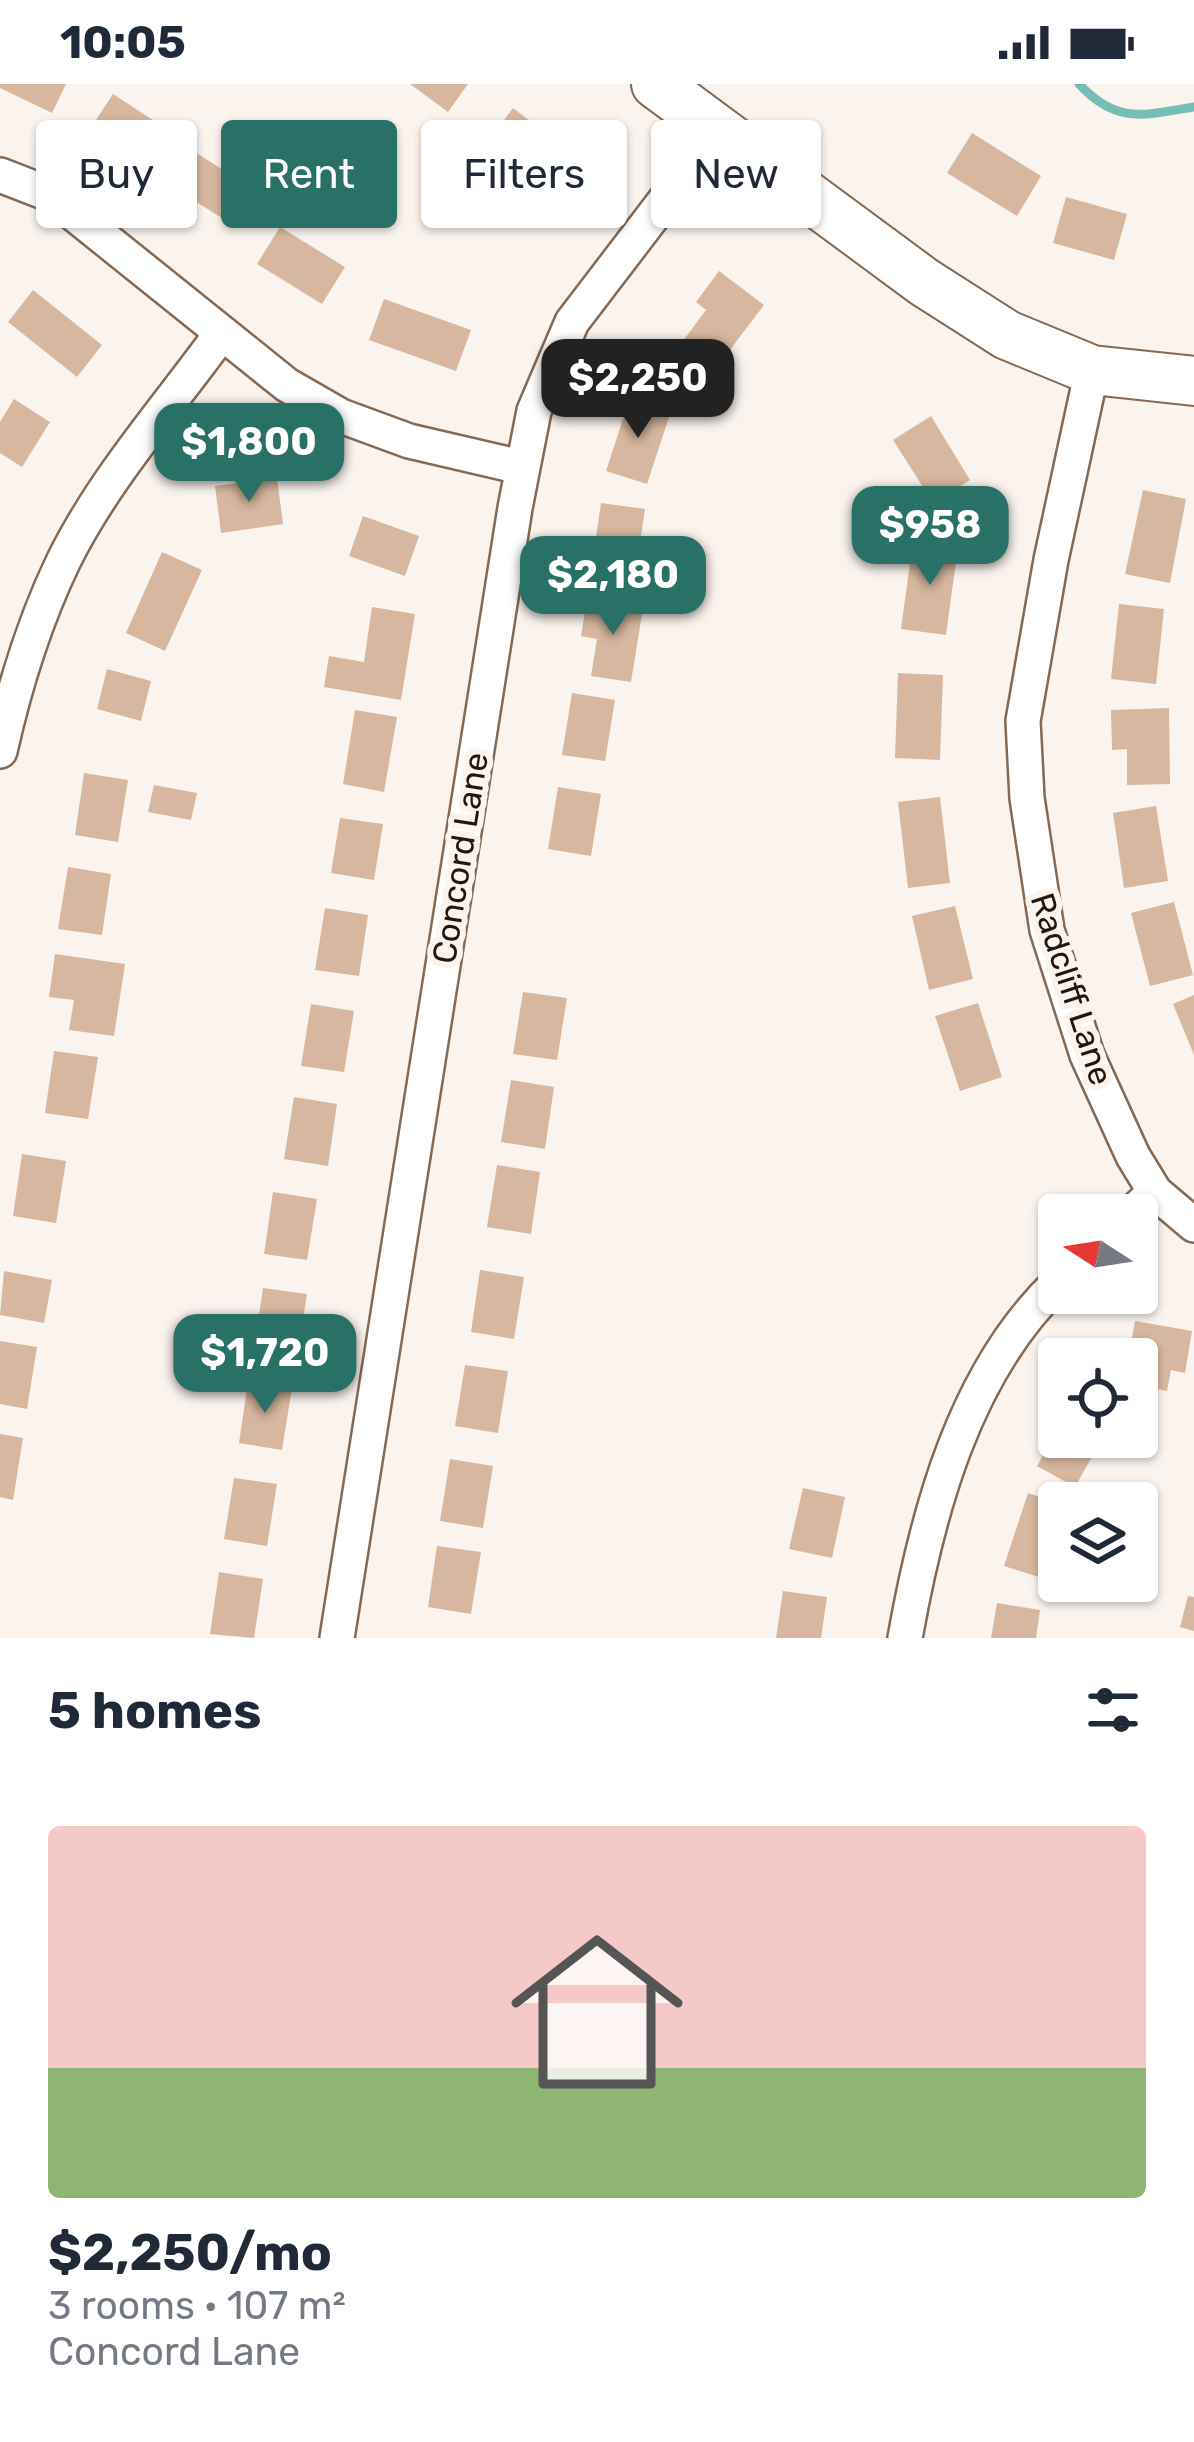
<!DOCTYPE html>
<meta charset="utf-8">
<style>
body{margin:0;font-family:Rubik,sans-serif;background:#f6f6f7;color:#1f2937;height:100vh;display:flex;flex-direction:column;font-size:45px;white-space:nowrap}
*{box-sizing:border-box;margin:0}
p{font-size:39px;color:#747a83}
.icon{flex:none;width:66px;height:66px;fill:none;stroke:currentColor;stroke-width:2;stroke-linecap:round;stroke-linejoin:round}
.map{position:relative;height:1554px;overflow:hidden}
.details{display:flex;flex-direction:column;background:#fff;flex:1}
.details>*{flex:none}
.hud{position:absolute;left:36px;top:36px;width:1122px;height:108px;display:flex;gap:24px}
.needle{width:78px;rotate:282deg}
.fabs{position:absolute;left:1038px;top:1110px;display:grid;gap:24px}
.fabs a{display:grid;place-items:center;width:120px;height:120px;border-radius:12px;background:#fff;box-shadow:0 3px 9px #0004;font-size:60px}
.price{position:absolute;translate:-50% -102px;padding:0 27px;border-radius:24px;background:#297067;color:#fff;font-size:39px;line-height:78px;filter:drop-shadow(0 3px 6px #0008)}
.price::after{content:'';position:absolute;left:50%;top:72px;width:36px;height:27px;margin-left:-18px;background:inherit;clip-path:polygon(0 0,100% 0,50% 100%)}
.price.selected{background:#222;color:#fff}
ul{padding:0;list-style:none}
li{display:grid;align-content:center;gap:24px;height:636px;padding:0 48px}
li span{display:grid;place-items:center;height:372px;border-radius:12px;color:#555}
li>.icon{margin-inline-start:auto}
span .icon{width:216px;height:216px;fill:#fffc;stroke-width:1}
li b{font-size:51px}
h2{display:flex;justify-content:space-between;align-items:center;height:144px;padding:0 48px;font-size:51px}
.chip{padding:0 42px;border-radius:12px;background:#fff;box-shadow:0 3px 9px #0004;font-size:42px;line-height:108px}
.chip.selected{background:#297067;color:#fff}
.status{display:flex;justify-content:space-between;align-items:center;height:84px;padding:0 60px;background:#fff;direction:ltr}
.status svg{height:33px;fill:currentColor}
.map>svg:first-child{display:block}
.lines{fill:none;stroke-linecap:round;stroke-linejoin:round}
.stream{stroke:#75beb3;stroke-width:9}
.building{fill:#d7b79f}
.street-casing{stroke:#866953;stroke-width:38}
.secondary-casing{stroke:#866953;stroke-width:52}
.street{stroke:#fff;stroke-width:33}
.secondary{stroke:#fff;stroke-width:48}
.labels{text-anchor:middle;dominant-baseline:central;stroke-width:12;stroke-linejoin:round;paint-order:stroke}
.street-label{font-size:33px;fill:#22170e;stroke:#faf3ee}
</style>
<div class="status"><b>10:05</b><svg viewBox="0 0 49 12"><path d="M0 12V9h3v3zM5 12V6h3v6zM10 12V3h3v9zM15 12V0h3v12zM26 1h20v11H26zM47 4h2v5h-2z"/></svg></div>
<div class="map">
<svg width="1194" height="1554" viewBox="0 0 1194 1554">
<rect width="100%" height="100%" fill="#faf3ee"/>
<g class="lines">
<path class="stream" d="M 1079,0 C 1117,41 1144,31 1194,23"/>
</g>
<path class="building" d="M 0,0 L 66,0 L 52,29 L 0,4 Z
M 410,0 L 468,0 L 448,28 Z
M 113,10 L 162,42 L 139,77 L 90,45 Z
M 513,24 L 584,78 L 560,111 L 488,58 Z
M 972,49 L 1041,92 L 1017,132 L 947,89 Z
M 198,70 L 247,101 L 225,136 L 176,105 Z
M 319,81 L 347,100 L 324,133 L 296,114 Z
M 1066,113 L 1127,130 L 1114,176 L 1053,159 Z
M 280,143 L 345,183 L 322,220 L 257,180 Z
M 719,187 L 764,221 L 711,291 L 677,265 L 706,226 L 696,218 Z
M 33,206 L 102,261 L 77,293 L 8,238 Z
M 384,215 L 471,246 L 456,287 L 369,256 Z
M 630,314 L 671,327 L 647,400 L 606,387 Z
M 14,315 L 50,338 L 22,383 L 0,369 L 0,338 Z
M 931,332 L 970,396 L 933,419 L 893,356 Z
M 277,394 L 283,440 L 221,449 L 215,402 Z
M 1143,406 L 1186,415 L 1170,499 L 1125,490 Z
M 601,419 L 645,425 L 634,500 L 590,493 Z
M 363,432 L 419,452 L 405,492 L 349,472 Z
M 913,457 L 958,463 L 946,551 L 901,545 Z
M 162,468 L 202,486 L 165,567 L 126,549 Z
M 587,515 L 643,524 L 631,598 L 591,592 L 597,555 L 581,552 Z
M 1119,520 L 1164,525 L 1156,600 L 1111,595 Z
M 372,523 L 415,530 L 401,616 L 324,603 L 329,572 L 364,578 Z
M 107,585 L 151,597 L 141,637 L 97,625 Z
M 898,589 L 943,591 L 940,676 L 895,674 Z
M 572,609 L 615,616 L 605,677 L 562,671 Z
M 1169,624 L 1170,700 L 1127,701 L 1127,665 L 1112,666 L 1111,626 Z
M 355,626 L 397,633 L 384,708 L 343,700 Z
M 84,689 L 128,696 L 118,758 L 75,751 Z
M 154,701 L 197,709 L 191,736 L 148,728 Z
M 558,703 L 601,710 L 591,772 L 548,765 Z
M 940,713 L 950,799 L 908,804 L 898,718 Z
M 1156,722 L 1168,797 L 1124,804 L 1113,729 Z
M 340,734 L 383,740 L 374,796 L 331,789 Z
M 68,783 L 111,790 L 102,851 L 58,845 Z
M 1174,818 L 1193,891 L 1150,902 L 1131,829 Z
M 955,822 L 973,895 L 929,906 L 912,832 Z
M 325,824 L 368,831 L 359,892 L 315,886 Z
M 55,870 L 125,880 L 114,952 L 69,946 L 74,916 L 49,913 Z
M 523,908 L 567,914 L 557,976 L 513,970 Z
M 1194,911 L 1194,971 L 1173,920 Z
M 978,919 L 1002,993 L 960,1007 L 935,932 Z
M 311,920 L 354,927 L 344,988 L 301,982 Z
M 54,967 L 98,973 L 88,1035 L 45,1029 Z
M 511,996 L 554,1003 L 545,1065 L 501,1058 Z
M 294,1013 L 337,1020 L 328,1082 L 284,1075 Z
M 22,1070 L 66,1077 L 56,1139 L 13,1132 Z
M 497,1081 L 540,1088 L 531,1150 L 487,1143 Z
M 273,1108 L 317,1115 L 307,1176 L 264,1170 Z
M 480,1186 L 524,1193 L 514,1255 L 471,1248 Z
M 4,1187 L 52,1196 L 44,1239 L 0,1231 Z
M 263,1204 L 307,1210 L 297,1272 L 254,1265 Z
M 1135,1237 L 1192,1247 L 1185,1289 L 1171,1286 L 1167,1307 L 1137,1301 L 1137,1275 L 1128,1275 Z
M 0,1257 L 37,1263 L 27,1325 L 0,1320 Z
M 465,1281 L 508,1287 L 498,1349 L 455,1342 Z
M 248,1298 L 292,1304 L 282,1366 L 239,1359 Z
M 1059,1342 L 1059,1353 L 1103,1353 L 1075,1403 L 1037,1382 Z
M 0,1350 L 23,1354 L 13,1416 L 0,1413 Z
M 450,1375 L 493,1382 L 483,1444 L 440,1437 Z
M 234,1394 L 277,1400 L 267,1462 L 224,1455 Z
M 803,1404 L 845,1413 L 832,1474 L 789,1465 Z
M 1028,1409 L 1059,1419 L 1059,1480 L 1054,1478 L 1048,1496 L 1004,1482 Z
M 437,1462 L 481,1468 L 471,1530 L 428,1523 Z
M 219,1488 L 263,1495 L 254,1554 L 210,1550 Z
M 783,1507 L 827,1513 L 821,1554 L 776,1554 Z
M 1188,1512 L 1194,1513 L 1194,1547 L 1180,1543 Z
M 997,1519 L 1040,1526 L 1036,1554 L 991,1554 Z"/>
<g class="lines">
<defs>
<path id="street" d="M 0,91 L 49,110 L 287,301 L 341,332 L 409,357 L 521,383
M 1092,286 L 1051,476 L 1023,637 L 1027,714 L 1047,846 L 1087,971 L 1133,1072 L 1155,1108 L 1194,1141
M 0,667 C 15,600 34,538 64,476 C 104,395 168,323 221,250
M 1130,1131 L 1155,1108
M 337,1554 L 515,424 L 534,327 L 572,238 L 718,47
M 905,1554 C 927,1430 964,1288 1059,1198"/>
<path id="secondary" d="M 656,0 L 924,198 L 1007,251 L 1092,286 L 1194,297"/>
</defs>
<use href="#street" class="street-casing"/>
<use href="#secondary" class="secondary-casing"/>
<use href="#street" class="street"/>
<use href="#secondary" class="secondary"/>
</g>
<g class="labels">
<g class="street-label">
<text transform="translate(460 774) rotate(-81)">Concord Lane</text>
<text transform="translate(1072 905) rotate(72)">Radcliff Lane</text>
</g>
</g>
</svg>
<div class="fabs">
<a><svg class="needle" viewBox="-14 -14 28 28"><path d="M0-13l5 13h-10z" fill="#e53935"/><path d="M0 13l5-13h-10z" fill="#747a83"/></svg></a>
<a><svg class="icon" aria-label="locate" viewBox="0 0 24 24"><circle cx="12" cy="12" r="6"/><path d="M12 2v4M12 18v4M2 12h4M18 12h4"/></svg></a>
<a><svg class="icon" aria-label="layers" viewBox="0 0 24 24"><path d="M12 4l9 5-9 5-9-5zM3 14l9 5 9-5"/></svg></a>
</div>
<b class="price selected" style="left:638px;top:357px">$2,250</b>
<b class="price" style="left:249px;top:421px">$1,800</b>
<b class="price" style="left:930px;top:504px">$958</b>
<b class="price" style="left:613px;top:554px">$2,180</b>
<b class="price" style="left:265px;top:1332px">$1,720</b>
<div class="hud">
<a class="chip">Buy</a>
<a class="chip selected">Rent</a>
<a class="chip">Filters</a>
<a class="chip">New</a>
</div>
</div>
<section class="details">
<h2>5 homes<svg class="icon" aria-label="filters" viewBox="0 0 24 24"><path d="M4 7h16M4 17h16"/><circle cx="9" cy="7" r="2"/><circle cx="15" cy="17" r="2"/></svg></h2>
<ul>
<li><span style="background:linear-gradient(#f6c9c9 65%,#8fb573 0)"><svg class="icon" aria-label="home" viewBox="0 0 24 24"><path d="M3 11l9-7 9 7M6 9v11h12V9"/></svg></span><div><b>$2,250/mo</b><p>3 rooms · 107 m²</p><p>Concord Lane</p></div></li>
</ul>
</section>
